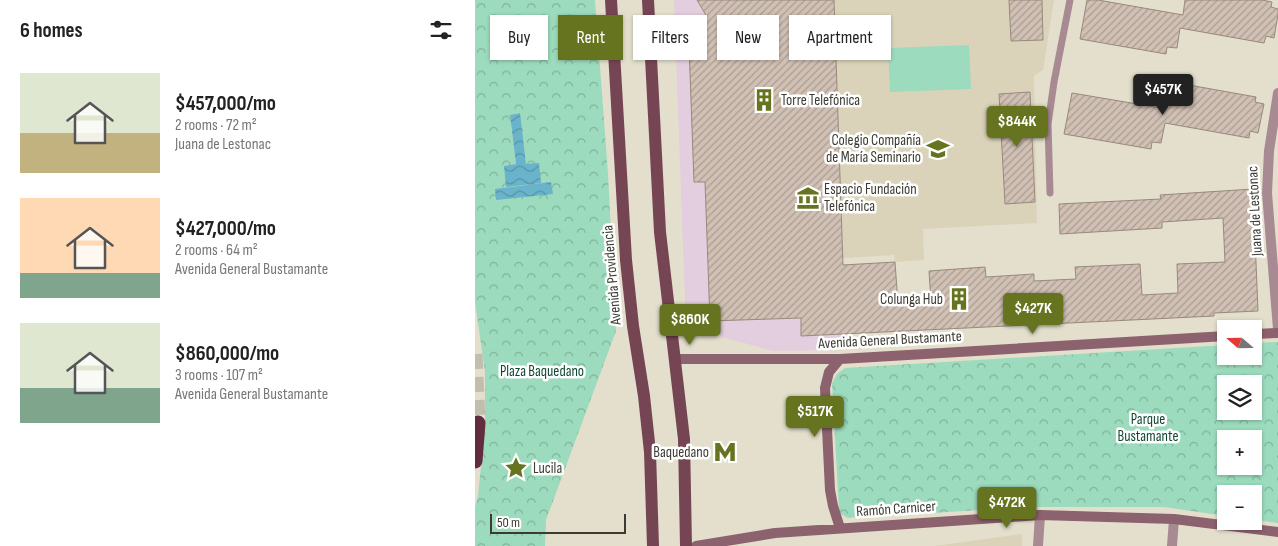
<!DOCTYPE html>
<meta charset="utf-8">
<style>
body{margin:0;font-family:"Sofia Sans Condensed",sans-serif;background:#f2f2f2;color:#222;height:100vh;display:flex;flex-direction:column;font-size:19px;white-space:nowrap}
*{box-sizing:border-box;margin:0}
p{font-size:16px;color:#767676}
.icon{flex:none;width:28px;height:28px;fill:none;stroke:currentColor;stroke-width:2;stroke-linecap:round;stroke-linejoin:round}
.map{position:relative;flex:1;overflow:hidden}
.panel{display:flex;flex-direction:column;background:#fff;width:475px}
.panel>*{flex:none}
.top-card{position:absolute;left:15px;top:15px;width:475px;height:45px;display:flex;gap:10px}
.needle{width:32px;rotate:290deg}
.fabs{position:absolute;left:742px;top:320px;display:grid;gap:10px}
.fabs a{display:grid;place-items:center;width:45px;height:45px;border-radius:0px;background:#fff;box-shadow:0 1px 4px #0004;font-size:25px}
.scale{position:absolute;left:15px;bottom:12px;width:136px;box-sizing:border-box;padding-left:5px;border:2px solid #3c3b33;border-top:0;font-size:14px;line-height:18px;white-space:nowrap;color:#3c3b33;-webkit-text-stroke:4px #fff;paint-order:stroke}
.price{position:absolute;translate:-50% -42px;padding:0 11px;border-radius:5px;background:#66731f;color:#fff;font-size:16px;line-height:32px;filter:drop-shadow(0 1px 2px #0008)}
.price::after{content:'';position:absolute;left:50%;top:30px;width:15px;height:11px;margin-left:-8px;background:inherit;clip-path:polygon(0 0,100% 0,50% 100%)}
.price.active{background:#222;color:#fff}
ul{padding:0;list-style:none}
li{display:flex;align-items:center;gap:15px;height:125px;padding:0 20px}
li span{display:grid;place-items:center;flex:none;width:140px;height:100px;border-radius:0px;color:#555}
li>.icon{margin-inline-start:auto}
span .icon{width:60px;height:60px;fill:#fffc;stroke-width:1}
li b{font-size:21px}
h2{display:flex;justify-content:space-between;align-items:center;height:60px;padding:0 20px;font-size:21px}
.chip{padding:0 18px;border-radius:0px;background:#fff;box-shadow:0 1px 4px #0004;font-size:18px;line-height:45px}
.chip.active{background:#66731f;color:#fff}
main{display:flex;flex:1;min-height:0}
.map>svg:first-child{display:block}
.commercial{fill:#e2cede}
.built{fill:#dad3b9}
.grass{fill:#9cdbbd}
.park{fill:url(#park-crowns);fill-rule:evenodd}
.water{fill:url(#water-waves)}
.building{fill:url(#building-hatch);stroke:#98897d}
.lines{fill:none;stroke-linecap:round;stroke-linejoin:round}
.motorway-tunnel{stroke:#c2bead;stroke-width:15;stroke-dasharray:15 8;stroke-linecap:butt}
.service{stroke:#a88b92;stroke-width:7}
.minor{stroke:#a88b92;stroke-width:10}
.secondary{stroke:#8b626d;stroke-width:10}
.primary{stroke:#764553;stroke-width:12}
.motorway{stroke:#632c3e;stroke-width:15}
.labels{text-anchor:middle;dominant-baseline:central;stroke-width:5;stroke-linejoin:round;paint-order:stroke}
.poi-label{font-size:15px;fill:#3c3b33;stroke:#fff;text-anchor:start}
.street-label{font-size:15px;fill:#3c3b33;stroke:#fff}
.park-label{font-size:15px;fill:#114732;stroke:#fff}
</style>
<main>
<section class="panel">
<h2>6 homes<svg class="icon" aria-label="filters" viewBox="0 0 24 24"><path d="M4 7h16M4 17h16"/><circle cx="9" cy="7" r="2"/><circle cx="15" cy="17" r="2"/></svg></h2>
<ul>
<li><span style="background:linear-gradient(#dfe7d0 60%,#c2b280 0)"><svg class="icon" aria-label="home" viewBox="0 0 24 24"><path d="M3 11l9-7 9 7M6 9v11h12V9"/></svg></span><div><b>$457,000/mo</b><p>2 rooms · 72 m²</p><p>Juana de Lestonac</p></div></li>
<li><span style="background:linear-gradient(#ffd9b3 75%,#7fa58c 0)"><svg class="icon" aria-label="home" viewBox="0 0 24 24"><path d="M3 11l9-7 9 7M6 9v11h12V9"/></svg></span><div><b>$427,000/mo</b><p>2 rooms · 64 m²</p><p>Avenida General Bustamante</p></div></li>
<li><span style="background:linear-gradient(#dfe7d0 65%,#7fa58c 0)"><svg class="icon" aria-label="home" viewBox="0 0 24 24"><path d="M3 11l9-7 9 7M6 9v11h12V9"/></svg></span><div><b>$860,000/mo</b><p>3 rooms · 107 m²</p><p>Avenida General Bustamante</p></div></li>
</ul>
</section>
<div class="map">
<svg width="803" height="546" viewBox="0 0 803 546">
<defs>
<pattern id="park-crowns" width="20" height="18" patternUnits="userSpaceOnUse" patternTransform="scale(1.25)"><rect width="20" height="18" fill="#9cdbbd"/><path d="M2 6a3 3 0 1 1 6 0M12 15a3 3 0 1 1 6 0" fill="none" stroke="#80b39a"/></pattern>
<pattern id="water-waves" width="16" height="10" patternUnits="userSpaceOnUse" patternTransform="scale(1.25)"><rect width="16" height="10" fill="#69b3cb"/><path d="M0 5q4-4 8 0t8 0" fill="none" stroke="#5893a5"/></pattern>
<pattern id="building-hatch" width="6" height="6" patternUnits="userSpaceOnUse" patternTransform="scale(1.25)"><rect width="6" height="6" fill="#d1c0b4"/><path d="M-1 1l2-2M0 6l6-6M5 7l2-2" fill="none" stroke="#ab9d93"/></pattern>
</defs>
<rect width="100%" height="100%" fill="#e3dfcc"/>
<path class="commercial" d="M 199,0 L 359,0 L 371,350 L 298,351 L 211,327 Z"/>
<path class="built" d="M 359,0 L 579,0 L 568,70 L 559,76 L 562,223 L 448,229 L 449,260 L 420,262 L 419,255 L 368,258 Z
M 547,534 L 547,546 L 460,546 Z"/>
<path class="grass" d="M 494,45 L 496,89 L 415,92 L 413,48 Z"/>
<path class="park" d="M 0,0 L 120,0 L 133,174 L 141,331 L 71,520 L 70,546 L 0,546 L 0,507 L 3,496 L 10,424 L 10,372 L 0,302 ZM 44,113 L 51,164 L 29,166 L 41,164 L 35,115 Z
M 803,342 L 803,523 L 779,520 L 779,494 L 751,494 L 751,516 L 689,507 L 550,507 L 458,513 L 451,506 L 386,510 L 381,517 L 373,518 L 366,514 L 364,510 L 357,383 L 362,374 L 370,368 L 751,345 L 751,356 L 779,356 L 779,343 ZM 751,384 L 779,384 L 779,411 L 751,411 ZM 751,439 L 779,439 L 779,466 L 751,466 Z"/>
<path class="water" d="M 45,113 L 51,164 L 64,163 L 66,183 L 31,187 L 29,166 L 41,164 L 35,115 Z
M 76,182 L 78,194 L 21,200 L 20,189 Z"/>
<path class="building" d="M 222,0 L 359,0 L 368,265 L 420,262 L 423,304 L 456,302 L 454,271 L 510,267 L 511,277 L 559,274 L 559,281 L 601,279 L 600,267 L 665,264 L 667,295 L 703,293 L 702,264 L 750,262 L 748,218 L 687,222 L 687,228 L 585,234 L 584,204 L 686,199 L 685,195 L 778,189 L 783,311 L 739,313 L 739,316 L 326,336 L 326,318 L 235,321 L 230,182 L 219,182 L 213,18 L 232,17 Z
M 534,0 L 567,0 L 568,40 L 536,41 Z
M 612,0 L 623,0 L 708,15 L 710,0 L 787,0 L 797,2 L 796,7 L 803,9 L 803,15 L 799,38 L 791,36 L 789,43 L 705,28 L 702,48 L 692,47 L 691,54 L 605,39 Z
M 697,82 L 781,97 L 780,102 L 789,104 L 783,133 L 775,131 L 774,138 L 690,123 L 686,143 L 677,142 L 676,149 L 589,134 L 597,93 L 692,109 Z
M 555,92 L 560,202 L 530,204 L 524,94 Z"/>
<g class="lines">
<path class="motorway-tunnel" d="M 0,354 L 3,423"/>
<path class="service" d="M 575,193 L 573,124 L 579,82 L 595,0"/>
<path class="minor" d="M 803,93 L 794,151 L 792,193 L 803,329
M 563,546 L 565,515
M 697,546 L 699,519"/>
<path class="secondary" d="M 779,334 L 803,333
M 200,359 L 365,359 L 751,336
M 365,528 L 358,506 L 355,490 L 350,388 L 354,372 L 365,359
M 221,546 L 300,533 L 565,515 L 699,519 L 803,532"/>
<path class="primary" d="M 136,0 L 151,260 L 158,326 L 169,396 L 175,452 L 178,546
M 173,0 L 185,232 L 209,439 L 211,546"/>
<path class="motorway" d="M 0,461 L 3,423"/>
</g>
<defs>
<symbol id="building-bare" viewBox="-9 -9 18 18"><path d="M-4-6H4V6H1V3H-1V6H-4ZM-2.5-4.3h1.7v1.8h-1.7ZM.8-4.3h1.7v1.8H.8ZM-2.5-1h1.7V.8h-1.7ZM.8-1h1.7V.8H.8Z" fill="#66731f" stroke="#fff" stroke-width="2.5" paint-order="stroke"/></symbol>
<symbol id="school-bare" viewBox="-9 -9 18 18"><path d="M0-5L7-2L0 1L-7-2ZM-4 1L0 2.5L4 1V4Q0 6-4 4Z" fill="#66731f" stroke="#fff" stroke-width="2.5" paint-order="stroke"/></symbol>
<symbol id="museum-bare" viewBox="-9 -9 18 18"><path d="M0-6L6-3V-2H-6V-3ZM-5-1h2V3h-2ZM-1-1h2V3h-2ZM3-1h2V3H3ZM-6 4H6V6H-6Z" fill="#66731f" stroke="#fff" stroke-width="2.5" paint-order="stroke"/></symbol>
<symbol id="metro-bare" viewBox="-9 -9 18 18"><path d="M-5.5 5V-5H-3L0 0L3-5H5.5V5H3V-.5L0 4L-3-.5V5Z" fill="#66731f" stroke="#fff" stroke-width="2.5" paint-order="stroke"/></symbol>
<symbol id="sight-bare" viewBox="-9 -9 18 18"><path d="M0-6L1.8-2.2L6-1.7L2.9 1.2L3.7 5.4L0 3.3L-3.7 5.4L-2.9 1.2L-6-1.7L-1.8-2.2Z" fill="#66731f" stroke="#fff" stroke-width="2.5" paint-order="stroke"/></symbol>
</defs>
<g fill-rule="evenodd">
<use href="#building-bare" x="273" y="84" width="32" height="32"/>
<use href="#school-bare" x="447" y="133" width="32" height="32"/>
<use href="#museum-bare" x="317" y="182" width="32" height="32"/>
<use href="#building-bare" x="468" y="283" width="32" height="32"/>
<use href="#metro-bare" x="234" y="436" width="32" height="32"/>
<use href="#sight-bare" x="25" y="452" width="32" height="32"/>
</g>
<g class="labels">
<g class="poi-label">
<text x="306" y="100">Torre Telefónica</text>
<text x="446" y="140" text-anchor="end">Colegio Compañía<tspan x="446" dy="17">de María Seminario</tspan></text>
<text x="349" y="189">Espacio Fundación<tspan x="349" dy="17">Telefónica</tspan></text>
<text x="468" y="299" text-anchor="end">Colunga Hub</text>
<text x="234" y="452" text-anchor="end">Baquedano</text>
<text x="58" y="468">Lucila</text>
</g>
<g class="street-label">
<text transform="translate(780 211) rotate(-93)">Juana de Lestonac</text>
<text transform="translate(137 275) rotate(-95)">Avenida Providencia</text>
<text transform="translate(415 340) rotate(-3)">Avenida General Bustamante</text>
<text transform="translate(421 509) rotate(-4)">Ramón Carnicer</text>
</g>
<g class="park-label">
<text x="67" y="371">Plaza Baquedano</text>
<text x="673" y="419">Parque<tspan x="673" dy="17">Bustamante</tspan></text>
</g>
</g>
</svg>
<div class="fabs">
<a><svg class="needle" viewBox="-14 -14 28 28"><path d="M0-13l5 13h-10z" fill="#e53935"/><path d="M0 13l5-13h-10z" fill="#767676"/></svg></a>
<a><svg class="icon" aria-label="layers" viewBox="0 0 24 24"><path d="M12 4l9 5-9 5-9-5zM3 14l9 5 9-5"/></svg></a>
<a>+</a>
<a>−</a>
</div>
<div class="scale">50 m</div>
<b class="price active" style="left:688px;top:116px">$457K</b>
<b class="price" style="left:542px;top:148px">$844K</b>
<b class="price" style="left:558px;top:335px">$427K</b>
<b class="price" style="left:215px;top:346px">$860K</b>
<b class="price" style="left:340px;top:438px">$517K</b>
<b class="price" style="left:532px;top:529px">$472K</b>
<div class="top-card">
<a class="chip">Buy</a>
<a class="chip active">Rent</a>
<a class="chip">Filters</a>
<a class="chip">New</a>
<a class="chip">Apartment</a>
</div>
</div>
</main>
